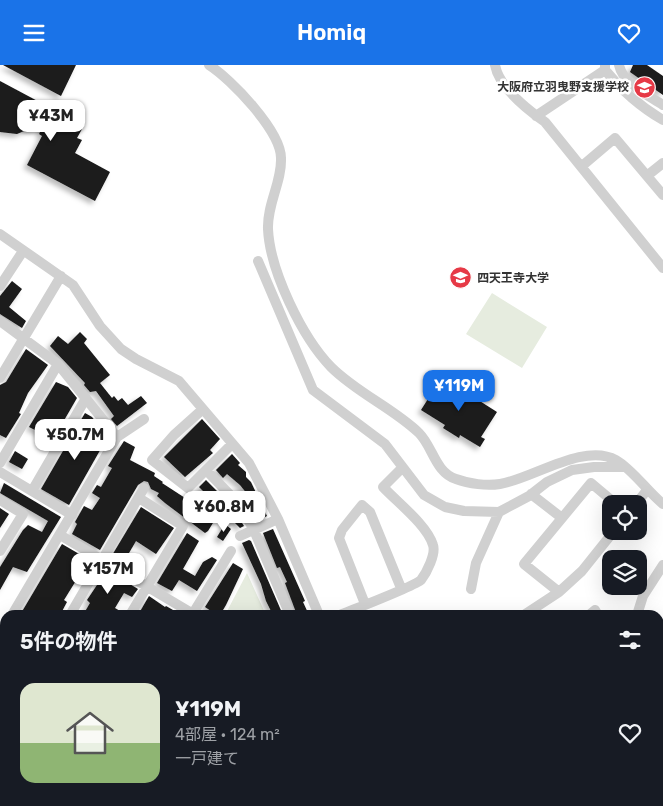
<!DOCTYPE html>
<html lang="ja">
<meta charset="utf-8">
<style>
body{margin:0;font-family:Rubik,"Noto Sans JP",sans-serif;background:#242831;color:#f1f3f6;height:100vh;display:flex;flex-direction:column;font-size:19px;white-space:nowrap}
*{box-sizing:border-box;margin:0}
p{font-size:16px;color:#9ea1a6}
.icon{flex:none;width:28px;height:28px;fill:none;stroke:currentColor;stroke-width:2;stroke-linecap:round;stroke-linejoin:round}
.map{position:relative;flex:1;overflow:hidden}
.sheet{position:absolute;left:0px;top:545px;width:664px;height:196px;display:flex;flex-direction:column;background:#171b24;border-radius:15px 15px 0 0;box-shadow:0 5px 20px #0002}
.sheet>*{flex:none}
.buttons{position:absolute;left:602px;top:430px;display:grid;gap:10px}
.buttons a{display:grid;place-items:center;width:45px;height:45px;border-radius:10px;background:#171b24;box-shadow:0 5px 20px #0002;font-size:25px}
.price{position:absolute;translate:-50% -42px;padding:0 11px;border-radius:10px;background:#fff;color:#222;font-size:16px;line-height:32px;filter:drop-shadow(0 1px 2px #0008)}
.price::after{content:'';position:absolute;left:50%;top:30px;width:15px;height:11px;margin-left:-8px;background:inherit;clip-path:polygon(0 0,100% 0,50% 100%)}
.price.active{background:#1a73e8;color:#fff}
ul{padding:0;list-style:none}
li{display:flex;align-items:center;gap:15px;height:125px;padding:0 20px}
li span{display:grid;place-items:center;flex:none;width:140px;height:100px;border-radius:15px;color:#555}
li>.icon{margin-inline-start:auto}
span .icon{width:60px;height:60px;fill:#fffc;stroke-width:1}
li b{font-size:21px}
h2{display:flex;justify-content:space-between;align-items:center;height:60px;padding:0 20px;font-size:21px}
header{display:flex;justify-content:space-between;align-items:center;height:65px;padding:0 20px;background:#1a73e8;color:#fff;font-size:22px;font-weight:600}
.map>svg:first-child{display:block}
.green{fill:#e6ecdf}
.building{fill:#1a1a1a;filter:url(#shadow)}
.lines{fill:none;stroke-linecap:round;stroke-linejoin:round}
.minor{stroke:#d0d0d0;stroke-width:10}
.labels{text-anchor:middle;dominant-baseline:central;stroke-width:5;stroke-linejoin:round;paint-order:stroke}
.poi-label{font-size:12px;font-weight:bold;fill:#333;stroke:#fff;text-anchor:end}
</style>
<header><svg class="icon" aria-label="menu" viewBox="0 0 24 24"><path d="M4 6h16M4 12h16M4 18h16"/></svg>Homiq<svg class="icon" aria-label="heart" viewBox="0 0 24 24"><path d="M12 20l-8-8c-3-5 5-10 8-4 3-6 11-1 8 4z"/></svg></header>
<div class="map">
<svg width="663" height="741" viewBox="0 0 663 741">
<defs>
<filter id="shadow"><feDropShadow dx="-3.5" dy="3.5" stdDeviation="2.5" flood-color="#0004"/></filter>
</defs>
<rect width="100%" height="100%" fill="#fff"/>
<path class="green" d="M 492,228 L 547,262 L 522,303 L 466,269 Z
M 247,508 L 266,550 L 225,550 Z
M 260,736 L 339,736 L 341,741 L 268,741 Z"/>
<path class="building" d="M 3,0 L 76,0 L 61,31 Z
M 633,0 L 647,0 L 663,11 L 663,30 L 630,7 Z
M 0,16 L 75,56 L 73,59 L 82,64 L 77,73 L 82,75 L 75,88 L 110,107 L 95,136 L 27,100 L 42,71 L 39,69 L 45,57 L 17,69 L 0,67 Z
M 12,216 L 22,224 L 9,242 L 26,256 L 22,263 L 0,249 L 0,231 Z
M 80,267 L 87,274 L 84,278 L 110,310 L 100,318 L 112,333 L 114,331 L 118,336 L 122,333 L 128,340 L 141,331 L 147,338 L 117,361 L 111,354 L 114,351 L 96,326 L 90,327 L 84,320 L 85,318 L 50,281 L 58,271 L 68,279 Z
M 26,284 L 48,300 L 28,328 L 19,348 L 21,349 L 6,373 L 0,370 L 0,320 L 6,317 Z
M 442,312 L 497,347 L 481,372 L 485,374 L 480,382 L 460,370 L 459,373 L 443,363 L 445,360 L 421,345 Z
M 56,317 L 68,322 L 77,333 L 55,371 L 49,368 L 47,371 L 29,362 Z
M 85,348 L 92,352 L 104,367 L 98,377 L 103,380 L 69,440 L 41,424 Z
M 202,354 L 220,374 L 210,385 L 213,388 L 185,412 L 164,392 Z
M 124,376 L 135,382 L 130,395 L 155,408 L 154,411 L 163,417 L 162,418 L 216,453 L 208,466 L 205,468 L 165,438 L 157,431 L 159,428 L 151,424 L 148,417 L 144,416 L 138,420 L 100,485 L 72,469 L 77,459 L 75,457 L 84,441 L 92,445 L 100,433 L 92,428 L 97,420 L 101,422 L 112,403 L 108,401 Z
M 15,386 L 28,394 L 22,404 L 9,397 Z
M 232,389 L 240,398 L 238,400 L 246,407 L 246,412 L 251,417 L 267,451 L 257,456 L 245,432 L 248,430 L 240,420 L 227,409 L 223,413 L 216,405 Z
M 206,415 L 220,429 L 218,431 L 235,447 L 244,461 L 240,463 L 199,422 Z
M 4,418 L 61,452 L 27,507 L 13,502 L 0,525 L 0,502 L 23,465 L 28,460 L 42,467 L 48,456 L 0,428 Z
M 141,442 L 174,463 L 156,489 L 136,476 L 129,488 L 143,497 L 137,506 L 111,492 Z
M 0,443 L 9,449 L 0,463 Z
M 225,459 L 231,464 L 223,476 L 217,472 Z
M 273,464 L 305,536 L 303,537 L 309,550 L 297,550 L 285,518 L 287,517 L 280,502 L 277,503 L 263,468 Z
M 187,468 L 199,476 L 183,504 L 195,511 L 203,497 L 212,492 L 217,495 L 197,526 L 179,515 L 172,526 L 157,518 Z
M 249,475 L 251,476 L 283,550 L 273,550 L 266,536 L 261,519 L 242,478 Z
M 62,479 L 93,497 L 88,505 L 86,504 L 79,515 L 77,514 L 64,535 L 67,537 L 60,550 L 20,550 Z
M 233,498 L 243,504 L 226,540 L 220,550 L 217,550 L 205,542 Z
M 105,504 L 138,524 L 132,532 L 124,528 L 115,543 L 120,546 L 117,550 L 83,550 L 90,538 L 87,535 L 103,511 L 101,510 Z
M 149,531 L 165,542 L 166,541 L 173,545 L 172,547 L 177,550 L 138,550 Z"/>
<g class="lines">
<path class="minor" d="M 209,0 C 231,14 281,66 281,93 C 282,117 267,139 268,164 C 270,206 302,272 331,302 C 357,328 393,343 419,368 C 433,382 435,407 456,414 C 469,419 487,421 500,419 C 532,414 584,377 616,395 C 632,404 648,427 663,439
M 495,0 C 499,22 528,45 545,57 L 663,203
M 605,0 L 605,5 C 622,26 639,41 663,55
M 619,0 C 623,19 648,30 663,40
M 536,51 L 605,5
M 582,101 L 615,73 L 663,130
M 648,110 L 663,98
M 0,169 L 73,220 L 100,261 L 121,284 L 136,294 L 179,316 L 249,398 L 278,454 L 319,550
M 258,196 L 313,325 L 385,379 L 424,430 L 445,442 L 464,446 L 499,447 L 529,431 L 547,417 L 572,405 L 594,402 L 625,402
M 0,221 L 23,186
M 0,256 L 58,299 L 117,372
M 0,313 L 61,211
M 203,344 L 174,370 L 152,395 L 188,423 L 232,379
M 0,398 L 58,299
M 206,405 L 238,438 L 253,463 L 290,550
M 0,407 L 72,450
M 32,426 L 86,333
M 531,429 L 562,453
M 0,435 L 23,449 L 0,486
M 636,439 L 647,425
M 60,470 L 195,550
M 240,471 L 278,454
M 471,524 L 476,498 L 499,447
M 559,527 L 524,499 L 591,418 L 616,439
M 365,539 L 339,473 L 342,465 L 362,440 L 370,447 L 401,523
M 12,550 L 117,372 L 144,354
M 70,550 L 144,423
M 130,550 L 183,461 L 139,433
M 192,550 L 231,486
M 340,550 C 352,545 415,521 421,515 C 427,507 436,489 433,480 C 427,460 397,437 383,422 L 402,403
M 524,550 L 559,527 L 582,506 L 614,466
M 589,550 L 595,545 L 598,550
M 637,550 L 643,531 L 663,500
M 0,571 L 5,563
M 0,595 L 5,598
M 659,610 L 663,613
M 659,659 L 663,648
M 0,670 L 5,662
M 239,736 L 247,741
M 362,736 L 364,741
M 477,736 L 479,741
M 636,737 L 651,741
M 19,741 L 21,736
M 80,741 L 83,736
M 155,741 L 158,736
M 225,741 L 228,736
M 388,741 L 394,739
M 509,741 L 519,736
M 526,741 L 536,736
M 578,741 L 579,736"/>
</g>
<defs>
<symbol id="school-disc" viewBox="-11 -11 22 22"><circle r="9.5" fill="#e63946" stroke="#fff"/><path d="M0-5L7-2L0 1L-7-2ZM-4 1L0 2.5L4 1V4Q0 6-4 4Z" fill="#fff"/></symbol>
<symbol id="university-disc" viewBox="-11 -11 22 22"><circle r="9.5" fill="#e63946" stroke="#fff"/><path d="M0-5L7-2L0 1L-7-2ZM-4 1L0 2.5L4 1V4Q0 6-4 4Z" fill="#fff"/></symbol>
</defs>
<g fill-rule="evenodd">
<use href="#school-disc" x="632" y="10" width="25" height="25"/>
<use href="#university-disc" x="448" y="200" width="25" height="25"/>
</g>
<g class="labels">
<g class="poi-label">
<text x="629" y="22">大阪府立羽曳野支援学校</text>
<text x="477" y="213" text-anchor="start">四天王寺大学</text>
</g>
</g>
</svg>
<div class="buttons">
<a><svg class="icon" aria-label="locate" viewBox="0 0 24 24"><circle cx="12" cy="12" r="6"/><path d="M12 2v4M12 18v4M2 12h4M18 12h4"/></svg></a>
<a><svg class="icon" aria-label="layers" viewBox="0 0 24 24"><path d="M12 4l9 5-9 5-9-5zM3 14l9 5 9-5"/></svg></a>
</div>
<b class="price" style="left:51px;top:77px">¥43M</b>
<b class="price active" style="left:459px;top:347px">¥119M</b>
<b class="price" style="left:75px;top:396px">¥50.7M</b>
<b class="price" style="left:224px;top:468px">¥60.8M</b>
<b class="price" style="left:108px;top:530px">¥157M</b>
<section class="sheet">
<h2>5件の物件<svg class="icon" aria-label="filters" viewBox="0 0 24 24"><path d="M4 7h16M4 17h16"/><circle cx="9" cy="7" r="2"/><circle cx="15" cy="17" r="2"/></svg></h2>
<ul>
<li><span style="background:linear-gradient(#dfe7d0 60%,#8fb573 0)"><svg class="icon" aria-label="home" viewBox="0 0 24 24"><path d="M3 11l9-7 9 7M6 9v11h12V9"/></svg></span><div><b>¥119M</b><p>4部屋 · 124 m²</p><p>一戸建て</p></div><svg class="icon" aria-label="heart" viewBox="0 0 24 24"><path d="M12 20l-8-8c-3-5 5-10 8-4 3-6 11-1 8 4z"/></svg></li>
</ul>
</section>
</div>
